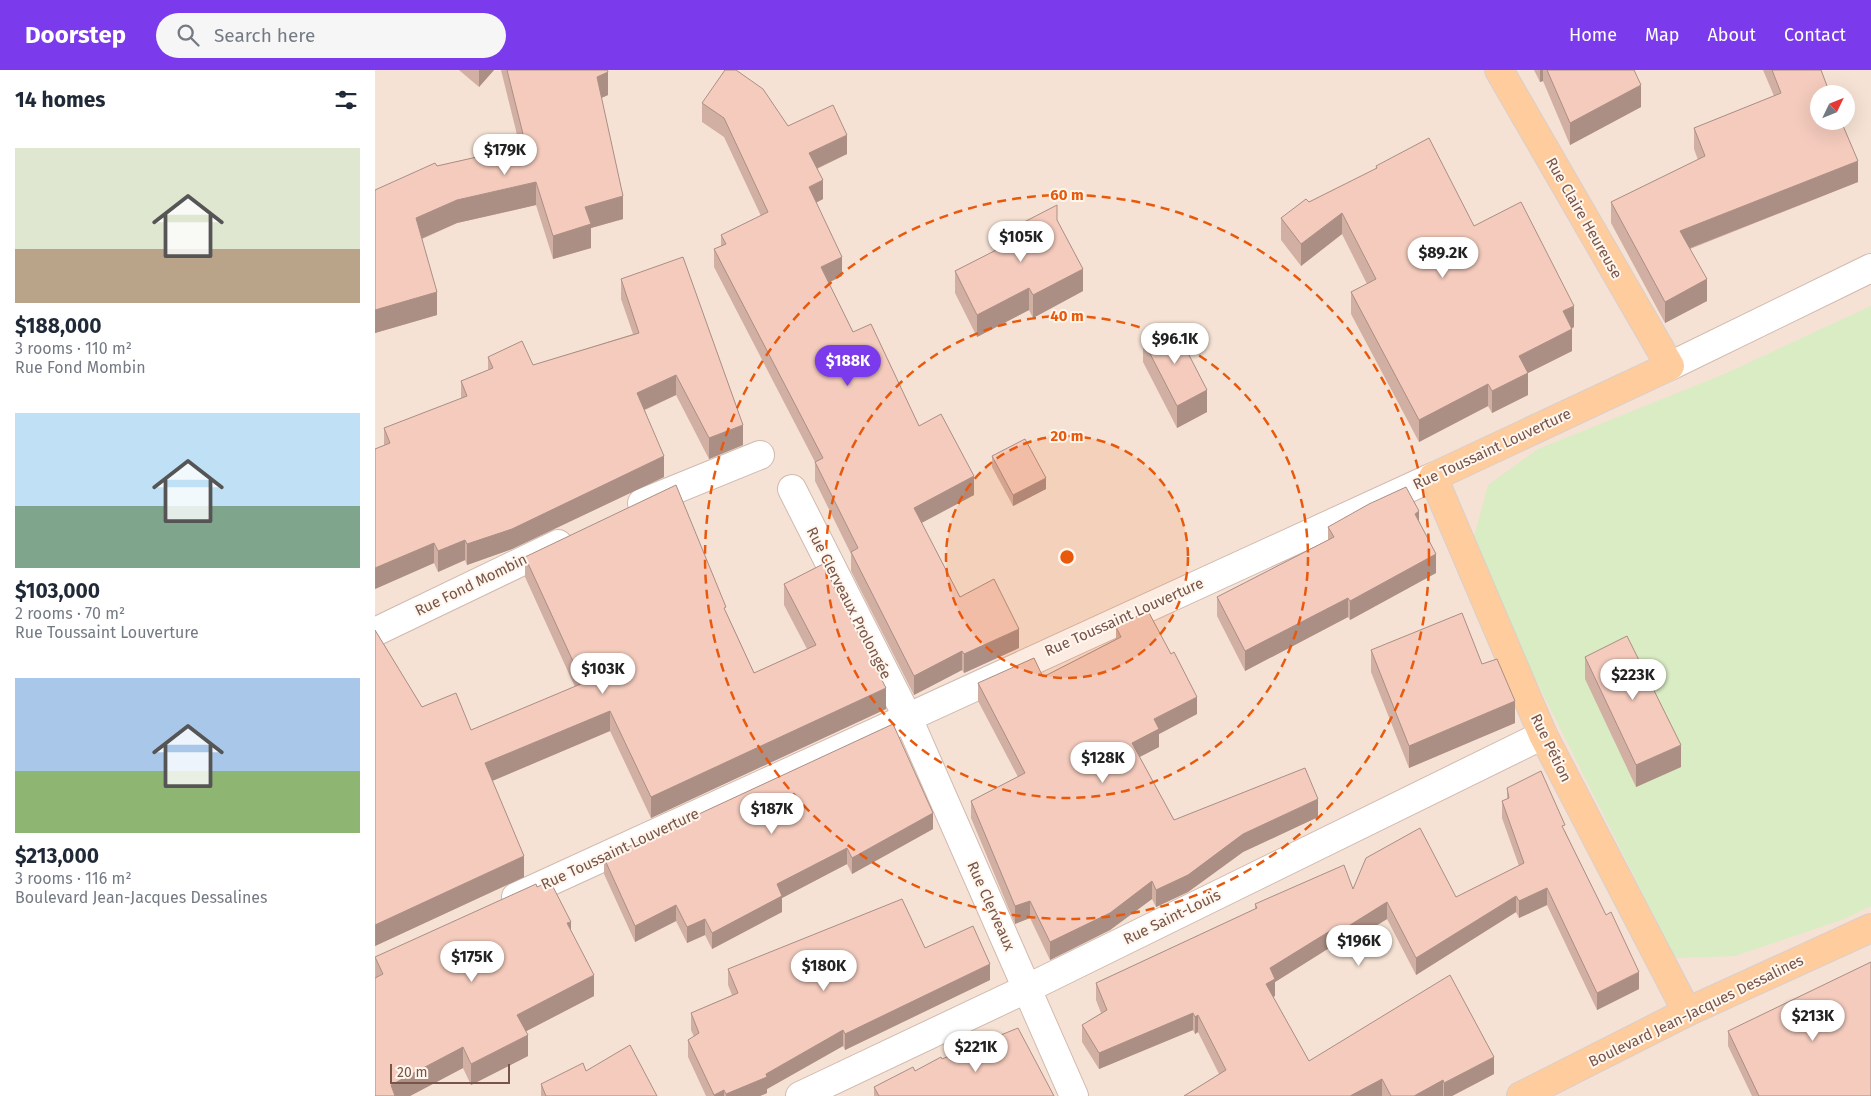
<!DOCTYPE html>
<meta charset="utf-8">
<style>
body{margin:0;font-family:"Fira Sans",sans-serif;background:#f6f6f7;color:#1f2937;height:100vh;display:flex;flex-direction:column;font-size:19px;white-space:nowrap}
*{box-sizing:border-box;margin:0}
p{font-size:16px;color:#747a83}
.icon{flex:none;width:28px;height:28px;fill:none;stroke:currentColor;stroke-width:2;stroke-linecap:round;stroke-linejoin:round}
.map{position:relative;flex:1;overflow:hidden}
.details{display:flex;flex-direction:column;background:#fff;width:375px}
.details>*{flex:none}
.needle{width:32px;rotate:47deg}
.fabs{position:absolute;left:1435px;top:15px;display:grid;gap:10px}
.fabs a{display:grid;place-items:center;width:45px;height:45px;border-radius:50%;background:#fff;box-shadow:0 5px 20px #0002;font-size:25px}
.scale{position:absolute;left:15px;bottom:12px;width:120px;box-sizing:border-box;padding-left:5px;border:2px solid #785449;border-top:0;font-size:14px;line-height:18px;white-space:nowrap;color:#785449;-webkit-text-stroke:4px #fff6ed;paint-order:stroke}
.price{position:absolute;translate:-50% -42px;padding:0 11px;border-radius:18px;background:#fff;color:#222;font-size:16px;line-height:32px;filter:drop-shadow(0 1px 2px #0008)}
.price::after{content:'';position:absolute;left:50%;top:30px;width:15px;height:11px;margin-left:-8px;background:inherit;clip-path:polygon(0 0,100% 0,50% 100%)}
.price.current{background:#7c3aed;color:#fff}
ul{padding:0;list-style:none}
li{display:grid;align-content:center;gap:10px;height:265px;padding:0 15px}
li span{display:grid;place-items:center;height:155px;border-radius:0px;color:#555}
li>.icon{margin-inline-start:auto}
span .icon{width:90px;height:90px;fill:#fffc;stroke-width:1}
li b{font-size:21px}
h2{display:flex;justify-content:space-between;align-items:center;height:60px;padding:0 15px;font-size:21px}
header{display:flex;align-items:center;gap:30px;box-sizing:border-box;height:70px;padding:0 25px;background:#7c3aed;color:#fff}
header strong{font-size:24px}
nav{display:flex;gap:28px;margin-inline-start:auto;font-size:18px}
.search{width:350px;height:45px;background:#f6f6f7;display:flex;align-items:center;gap:12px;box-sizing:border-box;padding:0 18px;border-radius:28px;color:#747a83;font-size:19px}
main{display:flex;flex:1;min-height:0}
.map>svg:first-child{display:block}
.residential{fill:#f5e2d4;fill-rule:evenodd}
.green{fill:#d9ecc3}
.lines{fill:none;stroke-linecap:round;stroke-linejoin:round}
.minor-casing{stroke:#d2b9ae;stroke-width:30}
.major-casing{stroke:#d9cfcc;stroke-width:30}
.minor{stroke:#fff;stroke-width:28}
.major{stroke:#fecc9d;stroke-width:28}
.wall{fill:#d2afa3}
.shaded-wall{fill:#ab8e84}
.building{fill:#f4cbbd;stroke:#ab8e84}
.ring{fill:none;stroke:#e8590c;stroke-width:2.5;stroke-dasharray:9 6}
.labels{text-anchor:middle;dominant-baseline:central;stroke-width:4;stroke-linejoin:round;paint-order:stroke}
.street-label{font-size:15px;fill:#785449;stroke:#fff6ed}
.centre{fill:#e8590c;stroke:#fff6ed;stroke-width:2.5}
.ring-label{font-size:15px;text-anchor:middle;font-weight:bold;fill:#e8590c;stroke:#fff6ed;stroke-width:4;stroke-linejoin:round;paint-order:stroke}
</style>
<header>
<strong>Doorstep</strong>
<div class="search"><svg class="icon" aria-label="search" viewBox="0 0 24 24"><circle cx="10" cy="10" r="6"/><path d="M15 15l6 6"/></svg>Search here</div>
<nav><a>Home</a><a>Map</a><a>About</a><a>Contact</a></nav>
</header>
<main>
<section class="details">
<h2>14 homes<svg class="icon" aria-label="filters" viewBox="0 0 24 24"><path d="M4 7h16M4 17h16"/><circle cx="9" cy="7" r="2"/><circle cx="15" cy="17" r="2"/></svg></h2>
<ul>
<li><span style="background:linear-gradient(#dfe7d0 65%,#b9a48a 0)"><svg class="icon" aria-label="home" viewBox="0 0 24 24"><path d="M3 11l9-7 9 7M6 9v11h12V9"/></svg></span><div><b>$188,000</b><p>3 rooms · 110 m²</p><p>Rue Fond Mombin</p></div></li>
<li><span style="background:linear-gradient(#bfe0f5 60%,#7fa58c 0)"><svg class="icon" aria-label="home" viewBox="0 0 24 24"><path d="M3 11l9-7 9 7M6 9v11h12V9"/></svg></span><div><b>$103,000</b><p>2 rooms · 70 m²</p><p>Rue Toussaint Louverture</p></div></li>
<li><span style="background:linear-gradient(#a9c7e8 60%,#8fb573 0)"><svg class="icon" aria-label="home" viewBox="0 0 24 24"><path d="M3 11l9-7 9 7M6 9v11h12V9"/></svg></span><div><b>$213,000</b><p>3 rooms · 116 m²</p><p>Boulevard Jean-Jacques Dessalines</p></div></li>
</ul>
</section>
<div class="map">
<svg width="1496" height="1026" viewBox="0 0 1496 1026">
<rect width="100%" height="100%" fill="#fdf1e6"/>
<path class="residential" d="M 0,0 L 1496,0 L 1496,1026 L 0,1026 ZM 1444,24 L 1471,24 L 1471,51 L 1444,51 Z"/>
<path class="green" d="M 1496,236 L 1496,836 L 1469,849 L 1360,886 L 1300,888 L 1135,558 L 1097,474 L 1113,415 L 1163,379 L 1347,305 Z"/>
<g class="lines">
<defs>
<path id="minor" d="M 1295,296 L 1496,198
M 417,419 L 532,646 L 699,1026
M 267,433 L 385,385
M 0,562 L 183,474
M 141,827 L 1058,407
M 425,1026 L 653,918 L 1168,665"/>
<path id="major" d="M 1124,0 L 1295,296 L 1058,407 L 1168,665 L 1312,942
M 1146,1026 L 1312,942 L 1496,858"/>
</defs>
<use href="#minor" class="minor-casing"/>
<use href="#major" class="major-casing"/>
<use href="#minor" class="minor"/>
<use href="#major" class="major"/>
</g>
<path class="wall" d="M 84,0 L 119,0 L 104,17 Z
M 126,0 L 232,0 L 233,25 L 226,28 L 248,149 L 216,158 L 216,178 L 178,189 L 161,135 L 82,153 L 47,169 L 62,245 L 0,263 L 0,120 L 62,96 L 145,77 Z
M 1159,0 L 1259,0 L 1266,37 L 1195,75 L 1168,11 L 1165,12 Z
M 1388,0 L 1446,0 L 1483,112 L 1315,179 L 1332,231 L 1290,253 L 1236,153 L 1236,132 L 1323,90 L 1319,79 L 1319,58 L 1399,26 Z
M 327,33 L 413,56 L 472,84 L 442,99 L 448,129 L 441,133 L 467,206 L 453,213 L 478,262 L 544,356 L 599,425 L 546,453 L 585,527 L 644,578 L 589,603 L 587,600 L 539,625 L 476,501 L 476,484 L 440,411 L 440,392 L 339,197 L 339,179 L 346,176 L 346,165 L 386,146 L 349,67 L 327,52 Z
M 1001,96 L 1099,156 L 1199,257 L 1197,258 L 1197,281 L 1153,303 L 1153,325 L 1117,343 L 1113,336 L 1044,372 L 976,244 L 976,222 L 992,214 L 967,164 L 926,196 L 906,170 L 906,148 L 934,132 L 1001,99 Z
M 682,150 L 708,221 L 658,248 L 654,240 L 602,267 L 580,223 L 580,201 L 626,178 L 626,164 Z
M 246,209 L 368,375 L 334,389 L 301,325 L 270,340 L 289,407 L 137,479 L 92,495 L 90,490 L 63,502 L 59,493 L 0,519 L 0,379 L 9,375 L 9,358 L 86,329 L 86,311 L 113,300 L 113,287 L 158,295 L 258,264 L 246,229 Z
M 768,270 L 832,342 L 802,358 L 768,292 Z
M 617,386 L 671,419 L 638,436 L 617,397 Z
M 1044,453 L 1061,503 L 975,550 L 973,547 L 870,601 L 842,546 L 842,527 L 953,470 L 953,457 Z
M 150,487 L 351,542 L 379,603 L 432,579 L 409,535 L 409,514 L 511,639 L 276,748 L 235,661 L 117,711 L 149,807 L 0,876 L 0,560 L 47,637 L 96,660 L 200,617 L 150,507 Z
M 741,557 L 822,644 L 784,664 L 784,677 L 764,687 L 799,750 L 943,747 L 868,782 L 813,822 L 781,837 L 777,829 L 735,860 L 675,890 L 655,848 L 640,854 L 596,748 L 596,731 L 643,707 L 603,631 L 603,613 L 668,607 L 741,569 Z
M 996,580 L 1107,594 L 1140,653 L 1034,698 L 996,602 Z
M 1210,587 L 1306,697 L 1261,717 L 1210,609 Z
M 1132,718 L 1190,761 L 1264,919 L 1222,940 L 1172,835 L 1144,848 L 1141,842 L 1041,905 L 1012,849 L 959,882 L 959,875 L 900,912 L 900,926 L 898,927 L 934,991 L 1119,1004 L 1077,1026 L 809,1026 L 844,1004 L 823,962 L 820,964 L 818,960 L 724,999 L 707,972 L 707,955 L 726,943 L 721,930 L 721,913 L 880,839 L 880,834 L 978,819 L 1081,827 L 1144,796 L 1127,748 L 1127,731 L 1132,729 Z
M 558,759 L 477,804 L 472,794 L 407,828 L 407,842 L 337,879 L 330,865 L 312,873 L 301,851 L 260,872 L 229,804 L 229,788 Z
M 162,817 L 196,860 L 219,926 L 151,961 L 153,986 L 96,1015 L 88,998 L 35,1026 L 0,1026 L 0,887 Z
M 550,878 L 615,910 L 470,980 L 468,976 L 392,1019 L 392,1023 L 385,1026 L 331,1026 L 313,987 L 313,970 L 319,967 L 316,960 L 316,943 L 357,925 L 353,915 L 353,899 Z
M 1353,961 L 1496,1026 L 1377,1026 L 1353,976 Z
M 567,989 L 679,1026 L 499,1026 L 499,1017 L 540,1001 Z
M 211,1001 L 282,1026 L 166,1026 L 166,1014 Z"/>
<path class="shaded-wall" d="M 104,0 L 119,0 L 104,17 Z
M 1165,0 L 1168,0 L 1168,11 L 1165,12 Z
M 233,2 L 233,25 L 222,30 L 222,7 Z
M 1266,15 L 1266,37 L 1195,75 L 1195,53 Z
M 472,65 L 472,84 L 434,102 L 434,83 Z
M 1483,91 L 1483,112 L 1305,182 L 1305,161 Z
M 448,110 L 448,129 L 434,136 L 434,117 Z
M 161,112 L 161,135 L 82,153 L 41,171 L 41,148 L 82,130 Z
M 248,126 L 248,149 L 216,158 L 216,178 L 178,189 L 178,166 L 210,137 Z
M 967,143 L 967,164 L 926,196 L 926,174 Z
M 467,187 L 467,206 L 446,216 L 446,197 Z
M 708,199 L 708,221 L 658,248 L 658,225 Z
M 1332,209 L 1332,231 L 1290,253 L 1290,232 Z
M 654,218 L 654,240 L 602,267 L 602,245 Z
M 62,222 L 62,245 L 0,263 L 0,240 Z
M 1199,236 L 1199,257 L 1188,263 L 1188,241 Z
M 1197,259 L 1197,281 L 1153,303 L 1153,325 L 1117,343 L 1117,321 L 1144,286 Z
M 301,305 L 301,325 L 262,343 L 262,323 Z
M 1113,314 L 1113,336 L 1044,372 L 1044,350 Z
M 832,320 L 832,342 L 802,358 L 802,336 Z
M 368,355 L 368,375 L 334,389 L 334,368 Z
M 289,386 L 289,407 L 137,479 L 92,495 L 92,474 Z
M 599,406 L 599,425 L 539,457 L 539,438 Z
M 671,408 L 671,419 L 638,436 L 638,425 Z
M 1044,441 L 1044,461 L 1040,444 Z
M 90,470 L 90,490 L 63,502 L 63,481 Z
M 59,473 L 59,493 L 0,519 L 0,498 Z
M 1061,484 L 1061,503 L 975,550 L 975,531 Z
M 973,528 L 973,547 L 870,601 L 870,581 Z
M 644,559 L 644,578 L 589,603 L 589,584 Z
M 587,581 L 587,600 L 539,625 L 539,606 Z
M 511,618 L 511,639 L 276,748 L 276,727 Z
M 822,627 L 822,644 L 784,664 L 784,677 L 757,691 L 757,673 L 779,649 Z
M 1140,631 L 1140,653 L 1034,698 L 1034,676 Z
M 235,641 L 235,661 L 110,714 L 110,693 Z
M 1306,675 L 1306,697 L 1261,717 L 1261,695 Z
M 943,729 L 943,747 L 868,782 L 813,822 L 781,837 L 781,820 L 868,764 Z
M 558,743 L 558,759 L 477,804 L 477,788 Z
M 472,778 L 472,794 L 407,828 L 407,842 L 337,879 L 337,863 L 402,814 Z
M 149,786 L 149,807 L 0,876 L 0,855 Z
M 777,811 L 777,829 L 735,860 L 675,890 L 675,872 Z
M 1172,818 L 1172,835 L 1144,848 L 1144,831 Z
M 1141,826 L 1141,842 L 1041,905 L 1041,888 Z
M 655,831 L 655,848 L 640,854 L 640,836 Z
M 1012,832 L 1012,849 L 959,882 L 959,875 L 900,912 L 900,926 L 891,930 L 891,914 L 895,898 L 963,856 Z
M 301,835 L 301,851 L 260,872 L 260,856 Z
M 330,849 L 330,865 L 312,873 L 312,857 Z
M 196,852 L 196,872 L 192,853 Z
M 615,894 L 615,910 L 470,980 L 470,964 Z
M 1264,902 L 1264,919 L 1222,940 L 1222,923 Z
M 219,905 L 219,926 L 142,966 L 142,945 Z
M 818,943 L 818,960 L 724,999 L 724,983 Z
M 823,945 L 823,962 L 820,964 L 820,947 Z
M 468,960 L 468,976 L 392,1019 L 392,1023 L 385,1026 L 351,1026 L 351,1024 L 391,1004 Z
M 153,965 L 153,986 L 96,1015 L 96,994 Z
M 88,977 L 88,998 L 35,1026 L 16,1026 L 16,1015 Z
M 1119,987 L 1119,1004 L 1077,1026 L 1069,1026 L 1069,1013 Z
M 1007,1009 L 1007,1026 L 975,1026 Z
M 1068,1010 L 1068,1026 L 1039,1026 Z
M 349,1020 L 349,1026 L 339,1026 L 339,1025 Z"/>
<path class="building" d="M 132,0 L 232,0 L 233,2 L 222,7 L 248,126 L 210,137 L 216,154 L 178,166 L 161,112 L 82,130 L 41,148 L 62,222 L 0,240 L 0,120 L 60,93 L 62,96 L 151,76 Z
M 350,0 L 361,0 L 388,19 L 413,56 L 458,35 L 472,65 L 434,83 L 448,110 L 434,117 L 467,187 L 446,197 L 478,262 L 496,254 L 544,356 L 566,344 L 599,406 L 539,438 L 585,527 L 619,509 L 644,559 L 589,584 L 587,581 L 539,606 L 476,482 L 483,478 L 440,392 L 448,388 L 339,179 L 351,174 L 346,165 L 393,142 L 349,48 L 327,33 Z
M 1172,0 L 1259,0 L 1266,15 L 1195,53 Z
M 1397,0 L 1446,0 L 1455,24 L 1444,24 L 1444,51 L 1466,51 L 1483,91 L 1305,161 L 1332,209 L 1290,232 L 1236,132 L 1330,86 L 1319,58 L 1406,23 Z
M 1054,68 L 1099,156 L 1146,132 L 1199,236 L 1188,241 L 1197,259 L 1144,286 L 1153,303 L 1117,321 L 1113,314 L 1044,350 L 976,222 L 1001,209 L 967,143 L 926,174 L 906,148 L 931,129 L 934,132 L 1002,98 L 1001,96 Z
M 682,135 L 682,150 L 708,199 L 658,225 L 654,218 L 602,245 L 580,201 L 631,175 L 626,164 Z
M 308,187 L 368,355 L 334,368 L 301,305 L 262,323 L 289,386 L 137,459 L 92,474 L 90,470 L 63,481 L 59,473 L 0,498 L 0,379 L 15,373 L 9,358 L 92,326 L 86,311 L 118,298 L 113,287 L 147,271 L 158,295 L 264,263 L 246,209 Z
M 798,254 L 832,320 L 802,336 L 768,270 Z
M 650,369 L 671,408 L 638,425 L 617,386 Z
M 301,415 L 351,537 L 349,538 L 379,603 L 441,575 L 409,514 L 448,494 L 511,618 L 276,727 L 235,641 L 110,693 L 149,786 L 0,855 L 0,560 L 47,637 L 81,623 L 96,660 L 208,613 L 150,487 Z
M 1031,417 L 1044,441 L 1040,444 L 1061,484 L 975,531 L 973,528 L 870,581 L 842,527 L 959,467 L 953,457 L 994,434 Z
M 773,541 L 796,584 L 799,582 L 822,627 L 779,649 L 784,659 L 757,673 L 799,750 L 930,698 L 943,729 L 868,764 L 813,805 L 781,820 L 777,811 L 735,843 L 675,872 L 655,831 L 640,836 L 596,731 L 650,703 L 603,613 L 659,588 L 668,607 L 746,567 L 741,557 Z
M 1087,543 L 1107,594 L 1122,589 L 1140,631 L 1034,676 L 996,580 Z
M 1252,566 L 1306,675 L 1261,695 L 1210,587 Z
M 518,654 L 558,743 L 477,788 L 472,778 L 402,814 L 407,826 L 337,863 L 330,849 L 312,857 L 301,835 L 260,856 L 229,788 Z
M 1166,701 L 1190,755 L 1187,756 L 1231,845 L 1236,842 L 1264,902 L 1222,923 L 1172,818 L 1144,831 L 1141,826 L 1041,888 L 1012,832 L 959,865 L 963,856 L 895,898 L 900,909 L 891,914 L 934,991 L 1075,905 L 1119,987 L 1069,1013 L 1068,1010 L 1039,1026 L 1016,1026 L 1007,1009 L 975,1026 L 809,1026 L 851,1000 L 823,945 L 820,947 L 818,943 L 724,983 L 707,955 L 732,940 L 721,913 L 882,838 L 880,834 L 969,795 L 978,819 L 991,788 L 1045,758 L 1081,827 L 1149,793 L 1127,731 L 1134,728 L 1132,718 Z
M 175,811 L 196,852 L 192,853 L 219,905 L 142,945 L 153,965 L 96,994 L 88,977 L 16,1015 L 20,1026 L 0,1026 L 0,908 L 8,904 L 0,887 L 161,814 L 162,817 Z
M 527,829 L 550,878 L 598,856 L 615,894 L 470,964 L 468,960 L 391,1004 L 392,1007 L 351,1024 L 349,1020 L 339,1025 L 313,970 L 324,963 L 316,943 L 363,923 L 353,899 Z
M 1496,892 L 1496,1026 L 1384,1026 L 1353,961 Z
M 643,958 L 679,1026 L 504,1026 L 499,1017 L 538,997 L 540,1001 L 566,987 L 567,989 Z
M 255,975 L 282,1026 L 171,1026 L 166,1014 L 208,993 L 211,1001 Z"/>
<circle cx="692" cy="487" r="121" fill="#e8590c" fill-opacity=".12"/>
<g class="ring">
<circle cx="692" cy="487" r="121"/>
<circle cx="692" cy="487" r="241"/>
<circle cx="692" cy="487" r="362"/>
</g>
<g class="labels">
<g class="street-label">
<text transform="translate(1209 148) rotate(60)">Rue Claire Heureuse</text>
<text transform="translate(1117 379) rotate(-25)">Rue Toussaint Louverture</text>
<text transform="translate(96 515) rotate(-26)">Rue Fond Mombin</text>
<text transform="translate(474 533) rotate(63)">Rue Clerveaux Prolongée</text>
<text transform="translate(749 547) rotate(-24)">Rue Toussaint Louverture</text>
<text transform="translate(1176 678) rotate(64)">Rue Pétion</text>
<text transform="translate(245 779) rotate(-25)">Rue Toussaint Louverture</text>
<text transform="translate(616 836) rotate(66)">Rue Clerveaux</text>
<text transform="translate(797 847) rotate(-26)">Rue Saint-Louis</text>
<text transform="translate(1321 941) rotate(-26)">Boulevard Jean-Jacques Dessalines</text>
</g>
</g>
<circle cx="692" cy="487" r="8" class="centre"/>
<g class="ring-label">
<text x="692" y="130">60 m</text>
<text x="692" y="251">40 m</text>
<text x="692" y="371">20 m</text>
</g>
</svg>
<div class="fabs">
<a><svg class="needle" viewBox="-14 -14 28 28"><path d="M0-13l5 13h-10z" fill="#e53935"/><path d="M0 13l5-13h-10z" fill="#747a83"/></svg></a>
</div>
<div class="scale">20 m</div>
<b class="price" style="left:130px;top:106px">$179K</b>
<b class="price" style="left:646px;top:193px">$105K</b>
<b class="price" style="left:1068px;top:209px">$89.2K</b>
<b class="price" style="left:800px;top:295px">$96.1K</b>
<b class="price current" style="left:473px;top:317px">$188K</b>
<b class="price" style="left:228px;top:625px">$103K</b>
<b class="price" style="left:1258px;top:631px">$223K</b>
<b class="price" style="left:728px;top:714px">$128K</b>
<b class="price" style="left:397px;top:765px">$187K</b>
<b class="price" style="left:984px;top:897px">$196K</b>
<b class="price" style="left:97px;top:913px">$175K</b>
<b class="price" style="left:449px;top:922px">$180K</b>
<b class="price" style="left:1438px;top:972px">$213K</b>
<b class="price" style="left:601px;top:1003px">$221K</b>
</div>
</main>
